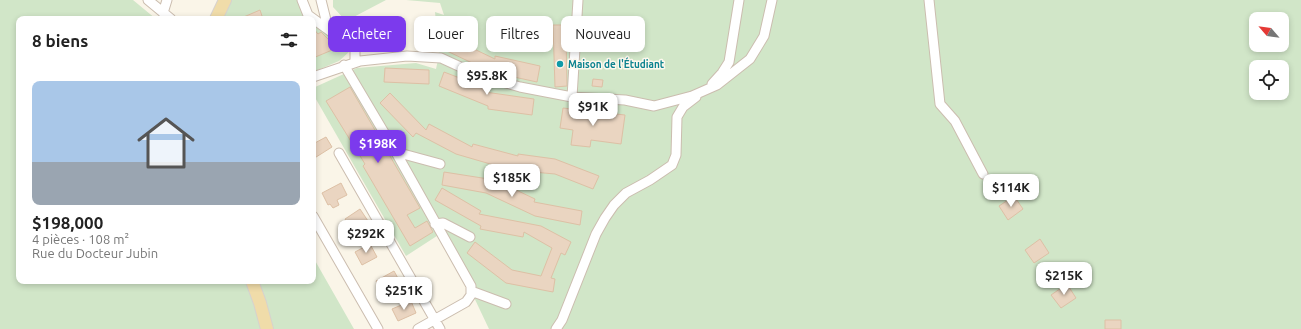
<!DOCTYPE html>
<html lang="fr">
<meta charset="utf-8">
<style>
body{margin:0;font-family:Ubuntu,sans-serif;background:#f2f2f2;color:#222;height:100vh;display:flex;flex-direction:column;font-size:15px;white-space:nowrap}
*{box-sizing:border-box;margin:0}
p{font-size:13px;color:#767676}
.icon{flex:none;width:22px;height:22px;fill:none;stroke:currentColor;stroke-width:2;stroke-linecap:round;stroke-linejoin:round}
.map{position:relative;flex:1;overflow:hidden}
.sheet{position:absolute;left:16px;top:16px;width:300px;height:268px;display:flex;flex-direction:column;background:#fff;border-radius:8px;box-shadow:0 2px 6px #0003}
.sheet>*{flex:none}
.top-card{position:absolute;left:328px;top:16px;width:380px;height:36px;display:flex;gap:8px}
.needle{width:26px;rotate:298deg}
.buttons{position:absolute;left:1249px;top:12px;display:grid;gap:8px}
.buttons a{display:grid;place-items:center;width:40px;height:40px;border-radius:8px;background:#fff;box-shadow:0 2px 6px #0003;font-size:20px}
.price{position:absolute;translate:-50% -34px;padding:0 9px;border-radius:8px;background:#fff;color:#222;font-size:13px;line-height:26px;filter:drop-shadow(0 1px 2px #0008)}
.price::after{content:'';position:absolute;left:50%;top:24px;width:12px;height:9px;margin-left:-6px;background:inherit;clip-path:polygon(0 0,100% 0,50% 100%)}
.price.current{background:#7c3aed;color:#fff}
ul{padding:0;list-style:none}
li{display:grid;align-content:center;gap:8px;height:212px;padding:0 16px}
li span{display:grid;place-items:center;height:124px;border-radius:8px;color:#555}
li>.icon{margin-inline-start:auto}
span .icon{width:72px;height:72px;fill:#fffc;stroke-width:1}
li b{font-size:17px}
h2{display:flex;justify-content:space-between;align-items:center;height:48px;padding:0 16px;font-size:17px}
.chip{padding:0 14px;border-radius:8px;background:#fff;box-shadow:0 2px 6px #0003;font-size:14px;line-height:36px}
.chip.current{background:#7c3aed;color:#fff}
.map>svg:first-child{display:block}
.green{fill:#d1e6c8;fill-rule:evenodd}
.building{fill:#ead5c1;stroke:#ddc0a5}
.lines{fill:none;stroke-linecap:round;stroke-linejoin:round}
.minor-casing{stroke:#cbbdaf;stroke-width:11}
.major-casing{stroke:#d7d2ce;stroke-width:14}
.minor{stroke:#fff;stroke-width:9}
.major{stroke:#f0dca9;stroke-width:12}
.culture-dot{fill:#0f9aa8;stroke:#fdf8ee;stroke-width:1.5}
.labels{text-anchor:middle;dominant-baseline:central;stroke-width:3;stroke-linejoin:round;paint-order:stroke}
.culture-label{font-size:10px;font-weight:bold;fill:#0d838f;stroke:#fdf8ee;text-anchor:start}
</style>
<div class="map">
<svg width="1301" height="329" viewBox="0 0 1301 329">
<rect width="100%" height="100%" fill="#faf5e8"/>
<path class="green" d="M 0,0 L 133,0 L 156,19 L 19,19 L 19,281 L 313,281 L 313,257 L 354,329 L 0,329 Z
M 230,0 L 297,0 L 305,16 L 309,19 L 220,19 Z
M 333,0 L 386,0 L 346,21 L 333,7 Z
M 406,0 L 1301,0 L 1301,329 L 489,329 L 443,232 L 406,256 L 313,94 L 313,88 L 357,68 L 416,63 L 436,69 L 439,55 L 435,12 L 444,15 L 440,3 ZM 1256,19 L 1282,19 L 1282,45 L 1256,45 ZM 1256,67 L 1282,67 L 1282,93 L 1256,93 Z
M 313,22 L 347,46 L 349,52 L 339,61 L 313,72 Z"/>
<path class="building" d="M 260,10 L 263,19 L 239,19 Z
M 553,25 L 568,25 L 568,34 L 566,35 L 567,86 L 555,87 Z
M 313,28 L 318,34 L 321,32 L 329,40 L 331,39 L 334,41 L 337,48 L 313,58 Z
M 453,39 L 495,59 L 495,56 L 540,66 L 537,82 L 491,72 L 447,51 Z
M 385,68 L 429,70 L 429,84 L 384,82 Z
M 444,72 L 486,88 L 485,92 L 534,99 L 532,115 L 488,109 L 488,106 L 439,86 Z
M 593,79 L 603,80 L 602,87 L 592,86 Z
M 350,87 L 420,208 L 407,215 L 415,228 L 427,221 L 433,232 L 410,246 L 363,166 L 365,164 L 326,101 Z
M 390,93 L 426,130 L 429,124 L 472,147 L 473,144 L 518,156 L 518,154 L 555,159 L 599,176 L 593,189 L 555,174 L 511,170 L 456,154 L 416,133 L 413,137 L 380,103 Z
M 563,108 L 625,115 L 621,144 L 591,140 L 590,147 L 571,145 L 573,130 L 560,128 Z
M 326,137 L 332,147 L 313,159 L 313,144 Z
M 444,172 L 495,180 L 535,199 L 534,202 L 582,211 L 580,225 L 535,216 L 486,193 L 442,185 Z
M 341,183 L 347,195 L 337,200 L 339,205 L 333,208 L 330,204 L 328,205 L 322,193 Z
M 442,188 L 481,211 L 479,214 L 541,226 L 571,242 L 565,255 L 561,253 L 551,278 L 555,279 L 553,292 L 506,283 L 467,253 L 475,242 L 512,270 L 541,276 L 552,248 L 524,232 L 523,237 L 480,229 L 481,226 L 435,200 Z
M 1014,196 L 1023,209 L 1008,220 L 999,206 Z
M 360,209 L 370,224 L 363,229 L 361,225 L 352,231 L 345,219 Z
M 1040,239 L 1049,253 L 1034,263 L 1025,250 Z
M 370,244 L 377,257 L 362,265 L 355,252 Z
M 394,271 L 400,282 L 382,292 L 376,281 Z
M 1067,284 L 1076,298 L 1061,308 L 1051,295 Z
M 411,301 L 416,313 L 398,321 L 392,309 Z
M 1105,320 L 1121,320 L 1121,329 L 1105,329 Z"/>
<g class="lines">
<defs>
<path id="minor" d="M 148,0 L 171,19
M 302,0 L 308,15 L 355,49 L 355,62
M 321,0 L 328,28
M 929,0 L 940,104 L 955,121 L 983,174
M 163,13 L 167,0
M 344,65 L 398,156 L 471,286 L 471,295 L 466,302 L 418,329
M 313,77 L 360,61 L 407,56 L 441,58 L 478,75 L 520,87 L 572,97 L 625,100 L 654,106 L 692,96 L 717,85 L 750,59 L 764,36 L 772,0
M 712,84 L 722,73 L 729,62 L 739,0
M 572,97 L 578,0
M 339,153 L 440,329
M 398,156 L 403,154 L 440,164
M 313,216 L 378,329
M 435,224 L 443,223 L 470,237
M 471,291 L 506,304
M 556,329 L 562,320 L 596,234 L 605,218 L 614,205 L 626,193 L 650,180 L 672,165 L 676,155 L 677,117 L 683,107 L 696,97"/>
<path id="major" d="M 216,19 L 225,0
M 252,281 L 260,303 L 267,329"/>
</defs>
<use href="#minor" class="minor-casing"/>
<use href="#major" class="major-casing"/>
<use href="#minor" class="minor"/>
<use href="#major" class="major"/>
</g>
<circle class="culture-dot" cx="560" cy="64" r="4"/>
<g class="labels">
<g class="culture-label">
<text x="568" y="64">Maison de l'Étudiant</text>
</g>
</g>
</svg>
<div class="buttons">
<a><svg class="needle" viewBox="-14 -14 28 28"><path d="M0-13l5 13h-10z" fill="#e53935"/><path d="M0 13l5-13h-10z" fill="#767676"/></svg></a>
<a><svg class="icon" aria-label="locate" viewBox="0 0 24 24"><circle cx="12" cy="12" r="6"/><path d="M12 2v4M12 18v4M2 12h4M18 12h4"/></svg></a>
</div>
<b class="price" style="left:487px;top:96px">$95.8K</b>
<b class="price" style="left:593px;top:127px">$91K</b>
<b class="price current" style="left:378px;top:164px">$198K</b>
<b class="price" style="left:512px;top:198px">$185K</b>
<b class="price" style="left:1011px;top:208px">$114K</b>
<b class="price" style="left:366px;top:254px">$292K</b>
<b class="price" style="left:1064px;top:296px">$215K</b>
<b class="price" style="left:404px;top:311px">$251K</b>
<div class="top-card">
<a class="chip current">Acheter</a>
<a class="chip">Louer</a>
<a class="chip">Filtres</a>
<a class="chip">Nouveau</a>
</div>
<section class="sheet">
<h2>8 biens<svg class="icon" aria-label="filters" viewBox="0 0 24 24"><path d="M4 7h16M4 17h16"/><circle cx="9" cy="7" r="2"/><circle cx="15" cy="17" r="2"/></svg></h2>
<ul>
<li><span style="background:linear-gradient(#a9c7e8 65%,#9aa5b1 0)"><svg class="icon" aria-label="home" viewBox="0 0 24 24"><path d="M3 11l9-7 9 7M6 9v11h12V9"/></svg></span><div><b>$198,000</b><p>4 pièces · 108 m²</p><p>Rue du Docteur Jubin</p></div></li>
</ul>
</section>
</div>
